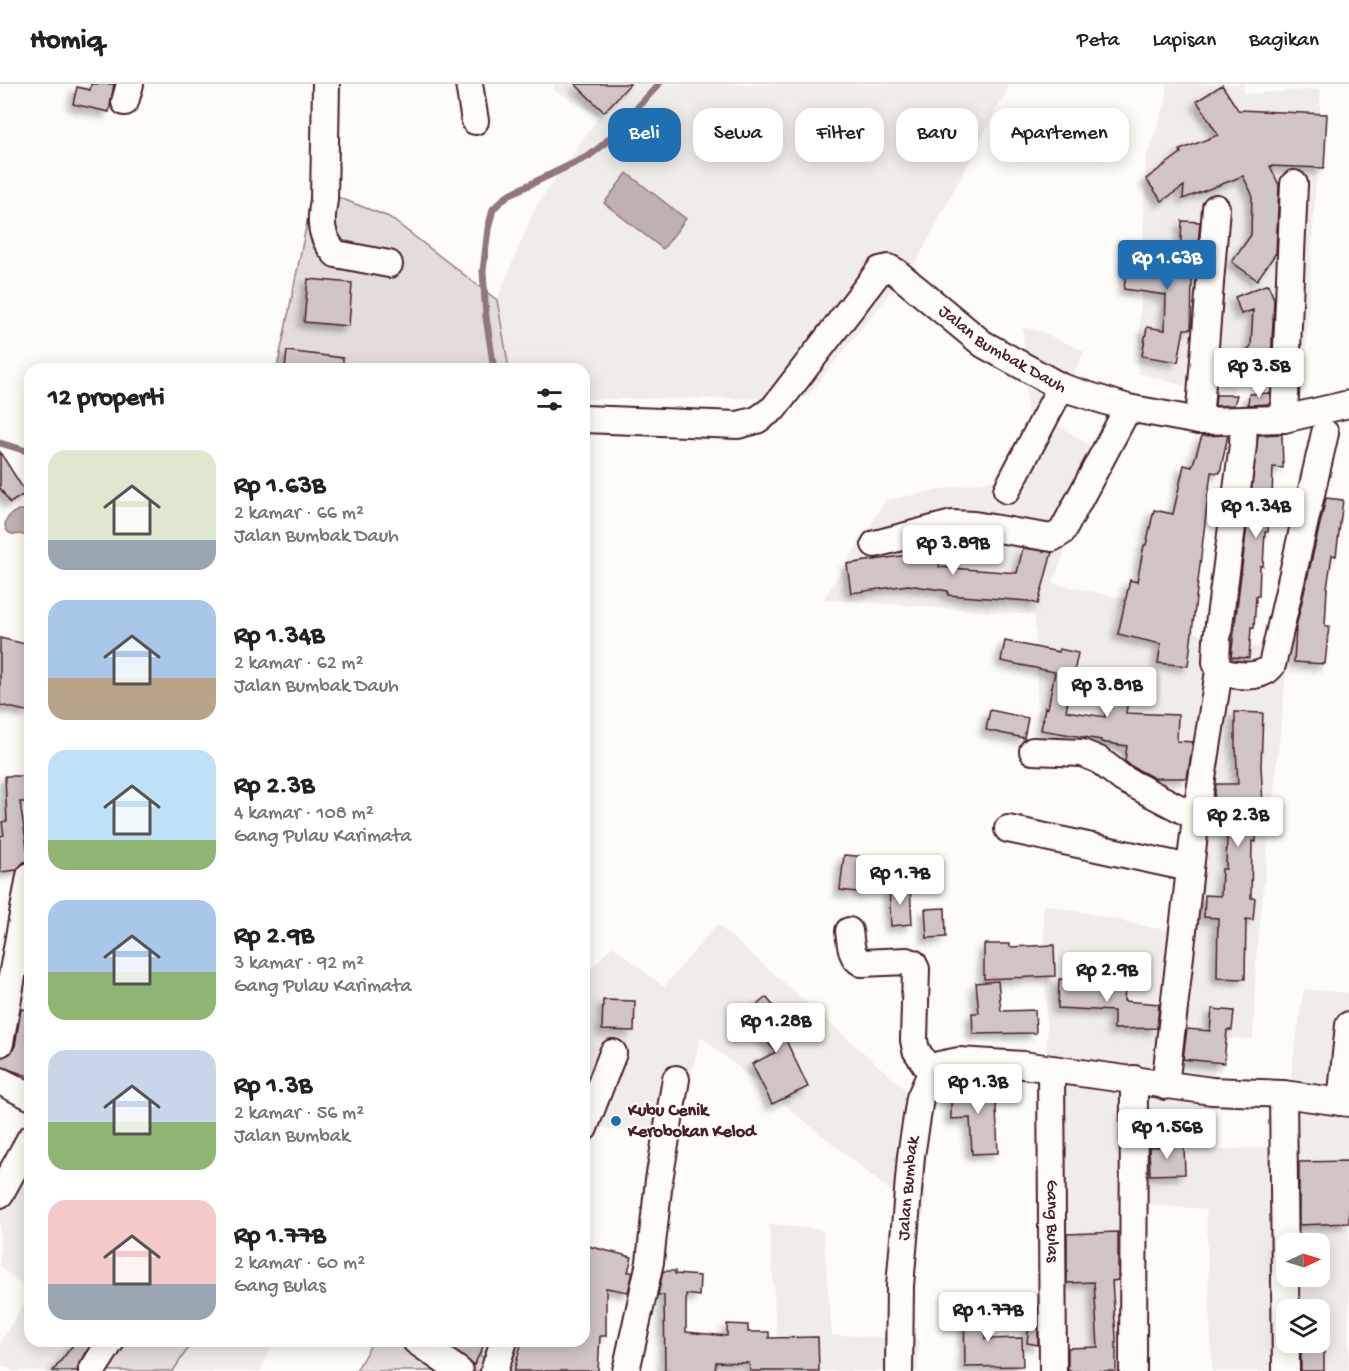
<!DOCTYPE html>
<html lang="id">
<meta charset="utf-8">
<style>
body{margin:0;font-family:"Gochi Hand",sans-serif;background:#f6f6f6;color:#222;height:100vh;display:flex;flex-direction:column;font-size:22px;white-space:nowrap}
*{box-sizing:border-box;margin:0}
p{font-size:20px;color:#767676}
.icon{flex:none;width:33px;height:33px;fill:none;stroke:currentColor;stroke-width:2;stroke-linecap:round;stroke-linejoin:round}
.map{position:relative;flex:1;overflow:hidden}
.panel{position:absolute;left:24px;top:279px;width:566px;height:984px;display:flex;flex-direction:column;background:#fff;border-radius:18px;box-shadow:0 3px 15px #0003}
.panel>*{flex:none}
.guide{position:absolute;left:608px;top:24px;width:570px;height:54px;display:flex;gap:12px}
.needle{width:39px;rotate:86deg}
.controls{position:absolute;left:1276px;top:1149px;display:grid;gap:12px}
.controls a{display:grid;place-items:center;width:54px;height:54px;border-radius:12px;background:#fff;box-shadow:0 3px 15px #0003;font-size:30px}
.price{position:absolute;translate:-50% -51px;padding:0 14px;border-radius:6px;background:#fff;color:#222;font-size:20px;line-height:39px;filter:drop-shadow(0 2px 3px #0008)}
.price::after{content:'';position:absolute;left:50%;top:36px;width:18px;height:14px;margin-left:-9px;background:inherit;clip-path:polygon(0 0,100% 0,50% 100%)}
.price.active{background:#1f6fb2;color:#fff}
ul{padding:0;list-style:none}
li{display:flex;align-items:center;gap:18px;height:150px;padding:0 24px}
li span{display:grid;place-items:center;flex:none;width:168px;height:120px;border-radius:18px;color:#555}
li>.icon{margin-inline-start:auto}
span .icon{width:72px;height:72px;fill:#fffc;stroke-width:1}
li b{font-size:26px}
h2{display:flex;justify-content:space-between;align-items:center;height:72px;padding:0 24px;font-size:26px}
.pill{padding:0 21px;border-radius:18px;background:#fff;box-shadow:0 3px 15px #0003;font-size:21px;line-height:54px}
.pill.active{background:#1f6fb2;color:#fff}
header{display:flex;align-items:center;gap:36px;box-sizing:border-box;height:84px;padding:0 30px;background:#fff;border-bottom:2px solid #e0e0e0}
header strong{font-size:28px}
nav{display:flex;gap:33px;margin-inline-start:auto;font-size:21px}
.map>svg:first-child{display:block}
.built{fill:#f0ece8;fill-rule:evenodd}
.green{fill:#e3dcda;stroke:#967e82;stroke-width:1.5}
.water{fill:#c0b1b1;stroke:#91777b;stroke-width:1.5}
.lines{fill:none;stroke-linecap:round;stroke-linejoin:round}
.stream{stroke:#91777b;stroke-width:7}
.building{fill:#d0c5c4;stroke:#4a1f2b;stroke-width:1.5;filter:url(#shadow)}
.minor-casing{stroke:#4a1f2b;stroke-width:30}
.minor{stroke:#fdfcf7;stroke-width:26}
.poi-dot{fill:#1f6fb2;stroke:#fdfcf7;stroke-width:2}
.labels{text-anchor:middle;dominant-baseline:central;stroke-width:4.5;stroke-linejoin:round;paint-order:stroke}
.street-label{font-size:18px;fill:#4a1f2b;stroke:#fdfcf7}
.poi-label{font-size:18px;font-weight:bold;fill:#4a1f2b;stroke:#fdfcf7;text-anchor:start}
</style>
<header>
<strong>Homiq</strong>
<nav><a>Peta</a><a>Lapisan</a><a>Bagikan</a></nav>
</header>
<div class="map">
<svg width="1349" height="1287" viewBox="0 0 1349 1287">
<defs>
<filter id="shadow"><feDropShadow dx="-5.5" dy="5.5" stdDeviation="3" flood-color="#0004"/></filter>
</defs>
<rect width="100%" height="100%" fill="#fdfcf7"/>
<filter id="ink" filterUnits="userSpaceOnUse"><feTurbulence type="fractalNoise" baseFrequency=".0167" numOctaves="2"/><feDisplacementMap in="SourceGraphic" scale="12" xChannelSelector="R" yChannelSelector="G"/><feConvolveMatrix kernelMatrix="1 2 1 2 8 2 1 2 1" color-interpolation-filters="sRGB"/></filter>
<g filter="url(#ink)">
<path class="built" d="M 554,0 L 1008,0 L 1008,4 L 919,173 L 806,314 L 584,315 L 584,285 L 509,285 L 497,216 L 535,124 L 599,32 L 554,6 Z
M 1166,0 L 1244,0 L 1243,10 L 1321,5 L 1305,284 L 1234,284 L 1234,308 L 1196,305 L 1138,289 L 1146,75 L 1167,15 Z
M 1023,243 L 1039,247 L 1084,267 L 1052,337 L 1104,371 L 1094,390 L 1053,499 L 1126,515 L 1224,562 L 1289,563 L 1256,876 L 1253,955 L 1191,953 L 1188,976 L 1215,979 L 1210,1066 L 1289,1062 L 1292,983 L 1304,905 L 1349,909 L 1349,1287 L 1212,1287 L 1206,1125 L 1135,1120 L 1135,1287 L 1039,1287 L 1047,950 L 1043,820 L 1197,853 L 1196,698 L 1038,636 L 1035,531 L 824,515 L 886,416 L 1030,389 ZM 1287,1160 L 1320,1160 L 1320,1192 L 1287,1192 ZM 1287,1226 L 1320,1226 L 1320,1258 L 1287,1258 Z
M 717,840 L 914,1013 L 928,1034 L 924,1134 L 700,952 L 678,1055 L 584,1041 L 584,893 L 612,862 L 664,903 Z
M 30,1049 L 30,1257 L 100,1257 L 81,1287 L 14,1287 L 0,1280 L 0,1259 L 30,1209 L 0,1182 L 0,1102 Z
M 769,1140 L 823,1146 L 832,1251 L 919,1255 L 918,1287 L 779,1287 Z
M 193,1257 L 275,1257 L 260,1287 L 173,1287 Z"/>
<path class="green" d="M 314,104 L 389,133 L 497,216 L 509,285 L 277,285 Z
M 100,1257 L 193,1257 L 173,1287 L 81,1287 Z
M 373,1257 L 465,1257 L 495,1285 L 494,1287 L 356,1287 Z"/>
<path class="water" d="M 627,89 L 686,135 L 663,165 L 604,119 Z
M 18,426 L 30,426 L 30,455 C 21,446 15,454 8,448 C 0,439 10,430 18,426 Z"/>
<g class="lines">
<path class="stream" d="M 494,285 L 486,233 L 483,187 L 488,145 L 493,125 L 508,111 L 589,72 L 604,60 L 659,0
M 0,359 L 30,368"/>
</g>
<path class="building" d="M 91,0 L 114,0 L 109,28 L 73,20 L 77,3 L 90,6 Z
M 575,0 L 630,0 L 604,28 Z
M 1222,1 L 1238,26 L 1327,30 L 1324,84 L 1270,82 L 1279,101 L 1276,169 L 1257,196 L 1232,178 L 1251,151 L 1252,110 L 1243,92 L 1183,115 L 1184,102 L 1162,117 L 1146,95 L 1181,69 L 1180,66 L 1218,51 L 1197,17 Z
M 1182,137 L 1200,138 L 1195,195 L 1192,194 L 1191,245 L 1184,245 L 1178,278 L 1142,272 L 1147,243 L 1165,246 L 1166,211 L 1124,205 L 1129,167 L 1180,174 Z
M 308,195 L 352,199 L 349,242 L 304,238 Z
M 1268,200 L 1274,215 L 1271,279 L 1262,291 L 1231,286 L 1251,262 L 1253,226 L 1241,230 L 1235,213 Z
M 287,267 L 343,274 L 343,285 L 285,285 Z
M 1270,309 L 1270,320 L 1248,321 L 1249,310 Z
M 1216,311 L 1237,311 L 1234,321 L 1215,322 Z
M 1282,350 L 1283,384 L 1273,383 L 1272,416 L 1269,416 L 1268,448 L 1265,448 L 1263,482 L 1260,482 L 1259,512 L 1256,512 L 1254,544 L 1251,543 L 1249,574 L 1231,573 L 1258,351 Z
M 1228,351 L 1220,389 L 1211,388 L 1188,582 L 1158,579 L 1161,560 L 1118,550 L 1130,496 L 1137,498 L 1144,461 L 1146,461 L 1154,426 L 1173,430 L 1184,381 L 1192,383 L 1202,352 Z
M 0,368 L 26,409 L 10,419 L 0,404 Z
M 1326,414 L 1343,416 L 1336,472 L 1332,471 L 1327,504 L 1325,542 L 1329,542 L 1325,580 L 1294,578 L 1296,543 Z
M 922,464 L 942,467 L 939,483 L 1017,489 L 1023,464 L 1052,468 L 1038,520 L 1028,517 L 948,511 L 948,507 L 908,501 L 851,509 L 847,480 L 921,469 Z
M 0,554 L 30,561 L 30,628 L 0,621 Z
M 1005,557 L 1059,568 L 1059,565 L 1078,569 L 1066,627 L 1105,633 L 1109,608 L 1129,611 L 1126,629 L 1178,631 L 1177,657 L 1193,658 L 1187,694 L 1154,694 L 1131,682 L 1125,677 L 1127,662 L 1101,658 L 1101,656 L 1041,646 L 1045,623 L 1048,624 L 1055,588 L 1001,577 Z
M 990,626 L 1028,634 L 1024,654 L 986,646 Z
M 1235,628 L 1263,629 L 1261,682 L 1263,721 L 1257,721 L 1256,758 L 1252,757 L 1251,814 L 1255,814 L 1253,836 L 1246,835 L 1245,895 L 1217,894 L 1218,834 L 1204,833 L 1205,811 L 1221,812 L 1222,785 L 1226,785 L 1228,721 L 1214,721 L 1214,714 L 1216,700 L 1238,700 L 1236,664 L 1235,664 Z
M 5,692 L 30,692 L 30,718 L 20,718 L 29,777 L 24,778 L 17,786 L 0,788 L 0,752 L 4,751 L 2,738 L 7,737 Z
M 844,771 L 869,773 L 865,809 L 840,806 Z
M 910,802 L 912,840 L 891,842 L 889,803 Z
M 945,824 L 946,853 L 927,854 L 925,825 Z
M 984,860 L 1010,860 L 1010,863 L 1054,861 L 1055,892 L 984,895 Z
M 1059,895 L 1103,897 L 1103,905 L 1125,904 L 1124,917 L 1159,920 L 1157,944 L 1114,945 L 1114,927 L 1058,924 Z
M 998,897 L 1001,927 L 1035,926 L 1036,949 L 973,950 L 972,929 L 979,929 L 976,899 Z
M 766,913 L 791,943 L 783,950 L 808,1003 L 772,1020 L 752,980 L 776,968 L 745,932 Z
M 603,916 L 635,917 L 634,947 L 602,946 Z
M 21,925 L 30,926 L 30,993 L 0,982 L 0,974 L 11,969 L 15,962 Z
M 1212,925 L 1234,927 L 1232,946 L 1227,946 L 1224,979 L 1183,975 L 1187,945 L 1210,947 Z
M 995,1001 L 998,1069 L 972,1070 L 970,1034 L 951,1035 L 951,1002 Z
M 1184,1062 L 1185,1090 L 1150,1091 L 1149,1063 Z
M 1349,1077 L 1349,1139 L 1299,1141 L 1299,1078 Z
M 1118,1148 L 1118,1196 L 1112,1197 L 1116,1253 L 1116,1287 L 1068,1287 L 1068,1264 L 1098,1263 L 1094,1198 L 1067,1199 L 1067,1150 Z
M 588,1162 L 632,1173 L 628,1188 L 633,1188 L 628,1208 L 606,1204 L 606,1252 L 600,1252 L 598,1287 L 514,1287 L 522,1257 L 584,1257 L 584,1192 Z
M 663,1187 L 675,1187 L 675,1190 L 700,1192 L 699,1212 L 686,1210 L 686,1248 L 727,1252 L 727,1240 L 748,1241 L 748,1248 L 769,1248 L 769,1254 L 818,1253 L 819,1287 L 750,1287 L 749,1279 L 716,1278 L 715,1287 L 665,1287 L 664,1211 L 658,1211 Z
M 984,1220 L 985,1255 L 1022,1254 L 1023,1282 L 965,1283 L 964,1221 Z
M 1029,1240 L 1038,1241 L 1038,1261 L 1027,1259 Z
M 76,1257 L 84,1257 L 90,1262 L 79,1279 L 77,1287 L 53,1287 Z
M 442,1257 L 486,1257 L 474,1281 Z
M 1324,1260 L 1324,1287 L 1301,1287 L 1301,1261 Z"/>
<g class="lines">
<defs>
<g id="minor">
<path d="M 326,0 L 324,116 C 320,138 320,153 336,170 L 389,180"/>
<path d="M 469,0 L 475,37"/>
<path d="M 125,18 L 130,0"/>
<path id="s1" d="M 584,335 L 738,341 L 757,336 L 774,324 L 880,186 L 889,184 L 896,188 L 983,260 L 1061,303 L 1128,324 L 1199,337 L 1244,336 L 1284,335 L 1349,320"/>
<path d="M 1284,335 L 1294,100"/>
<path d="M 1199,337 L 1216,124"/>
<path d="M 1007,406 L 1061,303"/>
<path d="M 875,460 L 952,440 L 974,441 L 1052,454 L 1062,448 L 1128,324"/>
<path d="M 1219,587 C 1234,592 1262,596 1272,581 L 1325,349"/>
<path d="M 1033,667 L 1082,669 L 1099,676 L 1123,695 L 1196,733"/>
<path d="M 1008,745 L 1190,784"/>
<path d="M 849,847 C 851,859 850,873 862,879 L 907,877 L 913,879 L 916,885 L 914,956 L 916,966 L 931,989"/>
<path d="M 0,959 L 30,792"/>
<path id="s2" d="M 1051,985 L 1053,1287"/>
<path d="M 0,997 L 30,1012"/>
<path d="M 1165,1002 L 1196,733 L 1219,587 L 1216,578 L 1217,555 L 1243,361 L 1244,336"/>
<path d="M 1283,1010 L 1286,1287"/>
<path d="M 1341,1018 L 1349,941"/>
<path d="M 584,1044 L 613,969"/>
<path d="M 0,1110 L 30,1055"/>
<path d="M 416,1257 L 459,1287"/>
<path d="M 92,1287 L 111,1257"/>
<path d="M 494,1287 L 504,1257"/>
<path d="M 626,1287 L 650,1178 L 659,1096 L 676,995"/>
<path id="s3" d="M 899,1287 L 900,1202 L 911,1072 L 920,1014 L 931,989 L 939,981 L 959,977 L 1023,981 L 1212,1007 L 1283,1010 L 1349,1019"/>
<path d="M 1133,1287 L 1134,995"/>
</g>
</defs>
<use href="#minor" class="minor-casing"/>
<use href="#minor" class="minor"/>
</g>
</g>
<circle class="poi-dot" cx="616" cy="1037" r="6"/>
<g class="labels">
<g class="street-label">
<text stroke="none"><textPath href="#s1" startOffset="518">Jalan Bumbak Dauh</textPath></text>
<text stroke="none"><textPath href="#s3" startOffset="183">Jalan Bumbak</textPath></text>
<text stroke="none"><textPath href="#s2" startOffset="152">Gang Bulas</textPath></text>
</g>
<g class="poi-label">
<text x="628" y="1027">Kubu Cenik<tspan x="628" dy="21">Kerobokan Kelod</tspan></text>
</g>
</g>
</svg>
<div class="controls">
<a><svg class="needle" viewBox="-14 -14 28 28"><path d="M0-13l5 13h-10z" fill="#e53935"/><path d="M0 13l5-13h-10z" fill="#767676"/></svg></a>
<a><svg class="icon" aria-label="layers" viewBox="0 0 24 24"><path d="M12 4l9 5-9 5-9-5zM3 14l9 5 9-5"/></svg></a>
</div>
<b class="price active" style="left:1167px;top:207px">Rp 1.63B</b>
<b class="price" style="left:1259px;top:315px">Rp 3.5B</b>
<b class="price" style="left:1256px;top:455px">Rp 1.34B</b>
<b class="price" style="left:953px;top:492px">Rp 3.89B</b>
<b class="price" style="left:1107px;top:634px">Rp 3.81B</b>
<b class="price" style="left:1238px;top:764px">Rp 2.3B</b>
<b class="price" style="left:900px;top:822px">Rp 1.7B</b>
<b class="price" style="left:1107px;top:919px">Rp 2.9B</b>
<b class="price" style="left:776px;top:970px">Rp 1.28B</b>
<b class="price" style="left:978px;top:1031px">Rp 1.3B</b>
<b class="price" style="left:1167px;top:1076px">Rp 1.56B</b>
<b class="price" style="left:988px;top:1259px">Rp 1.77B</b>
<div class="guide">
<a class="pill active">Beli</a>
<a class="pill">Sewa</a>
<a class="pill">Filter</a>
<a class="pill">Baru</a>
<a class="pill">Apartemen</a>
</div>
<section class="panel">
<h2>12 properti<svg class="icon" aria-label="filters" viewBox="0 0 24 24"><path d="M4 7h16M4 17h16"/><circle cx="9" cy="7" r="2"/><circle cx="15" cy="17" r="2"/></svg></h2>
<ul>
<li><span style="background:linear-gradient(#dfe7d0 75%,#9aa5b1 0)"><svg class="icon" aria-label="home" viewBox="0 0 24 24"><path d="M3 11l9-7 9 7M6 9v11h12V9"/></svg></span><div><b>Rp 1.63B</b><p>2 kamar · 66 m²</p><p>Jalan Bumbak Dauh</p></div></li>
<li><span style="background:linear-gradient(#a9c7e8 65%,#b9a48a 0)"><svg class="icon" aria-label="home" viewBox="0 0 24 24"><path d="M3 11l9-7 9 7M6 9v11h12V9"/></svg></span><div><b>Rp 1.34B</b><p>2 kamar · 62 m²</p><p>Jalan Bumbak Dauh</p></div></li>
<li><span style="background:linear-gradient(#bfe0f5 75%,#8fb573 0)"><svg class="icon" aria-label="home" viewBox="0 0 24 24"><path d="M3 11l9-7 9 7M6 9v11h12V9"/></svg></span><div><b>Rp 2.3B</b><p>4 kamar · 108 m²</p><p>Gang Pulau Karimata</p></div></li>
<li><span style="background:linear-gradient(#a9c7e8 60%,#8fb573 0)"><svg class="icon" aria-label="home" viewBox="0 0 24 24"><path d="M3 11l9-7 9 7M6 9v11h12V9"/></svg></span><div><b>Rp 2.9B</b><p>3 kamar · 92 m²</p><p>Gang Pulau Karimata</p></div></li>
<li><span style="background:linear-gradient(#c9d6e8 60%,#8fb573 0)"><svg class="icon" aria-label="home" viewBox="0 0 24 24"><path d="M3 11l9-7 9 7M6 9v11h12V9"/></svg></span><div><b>Rp 1.3B</b><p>2 kamar · 56 m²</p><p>Jalan Bumbak</p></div></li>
<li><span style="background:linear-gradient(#f6c9c9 70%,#9aa5b1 0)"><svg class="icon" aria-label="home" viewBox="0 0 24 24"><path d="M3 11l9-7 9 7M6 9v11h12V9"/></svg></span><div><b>Rp 1.77B</b><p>2 kamar · 60 m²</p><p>Gang Bulas</p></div></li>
</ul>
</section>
</div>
